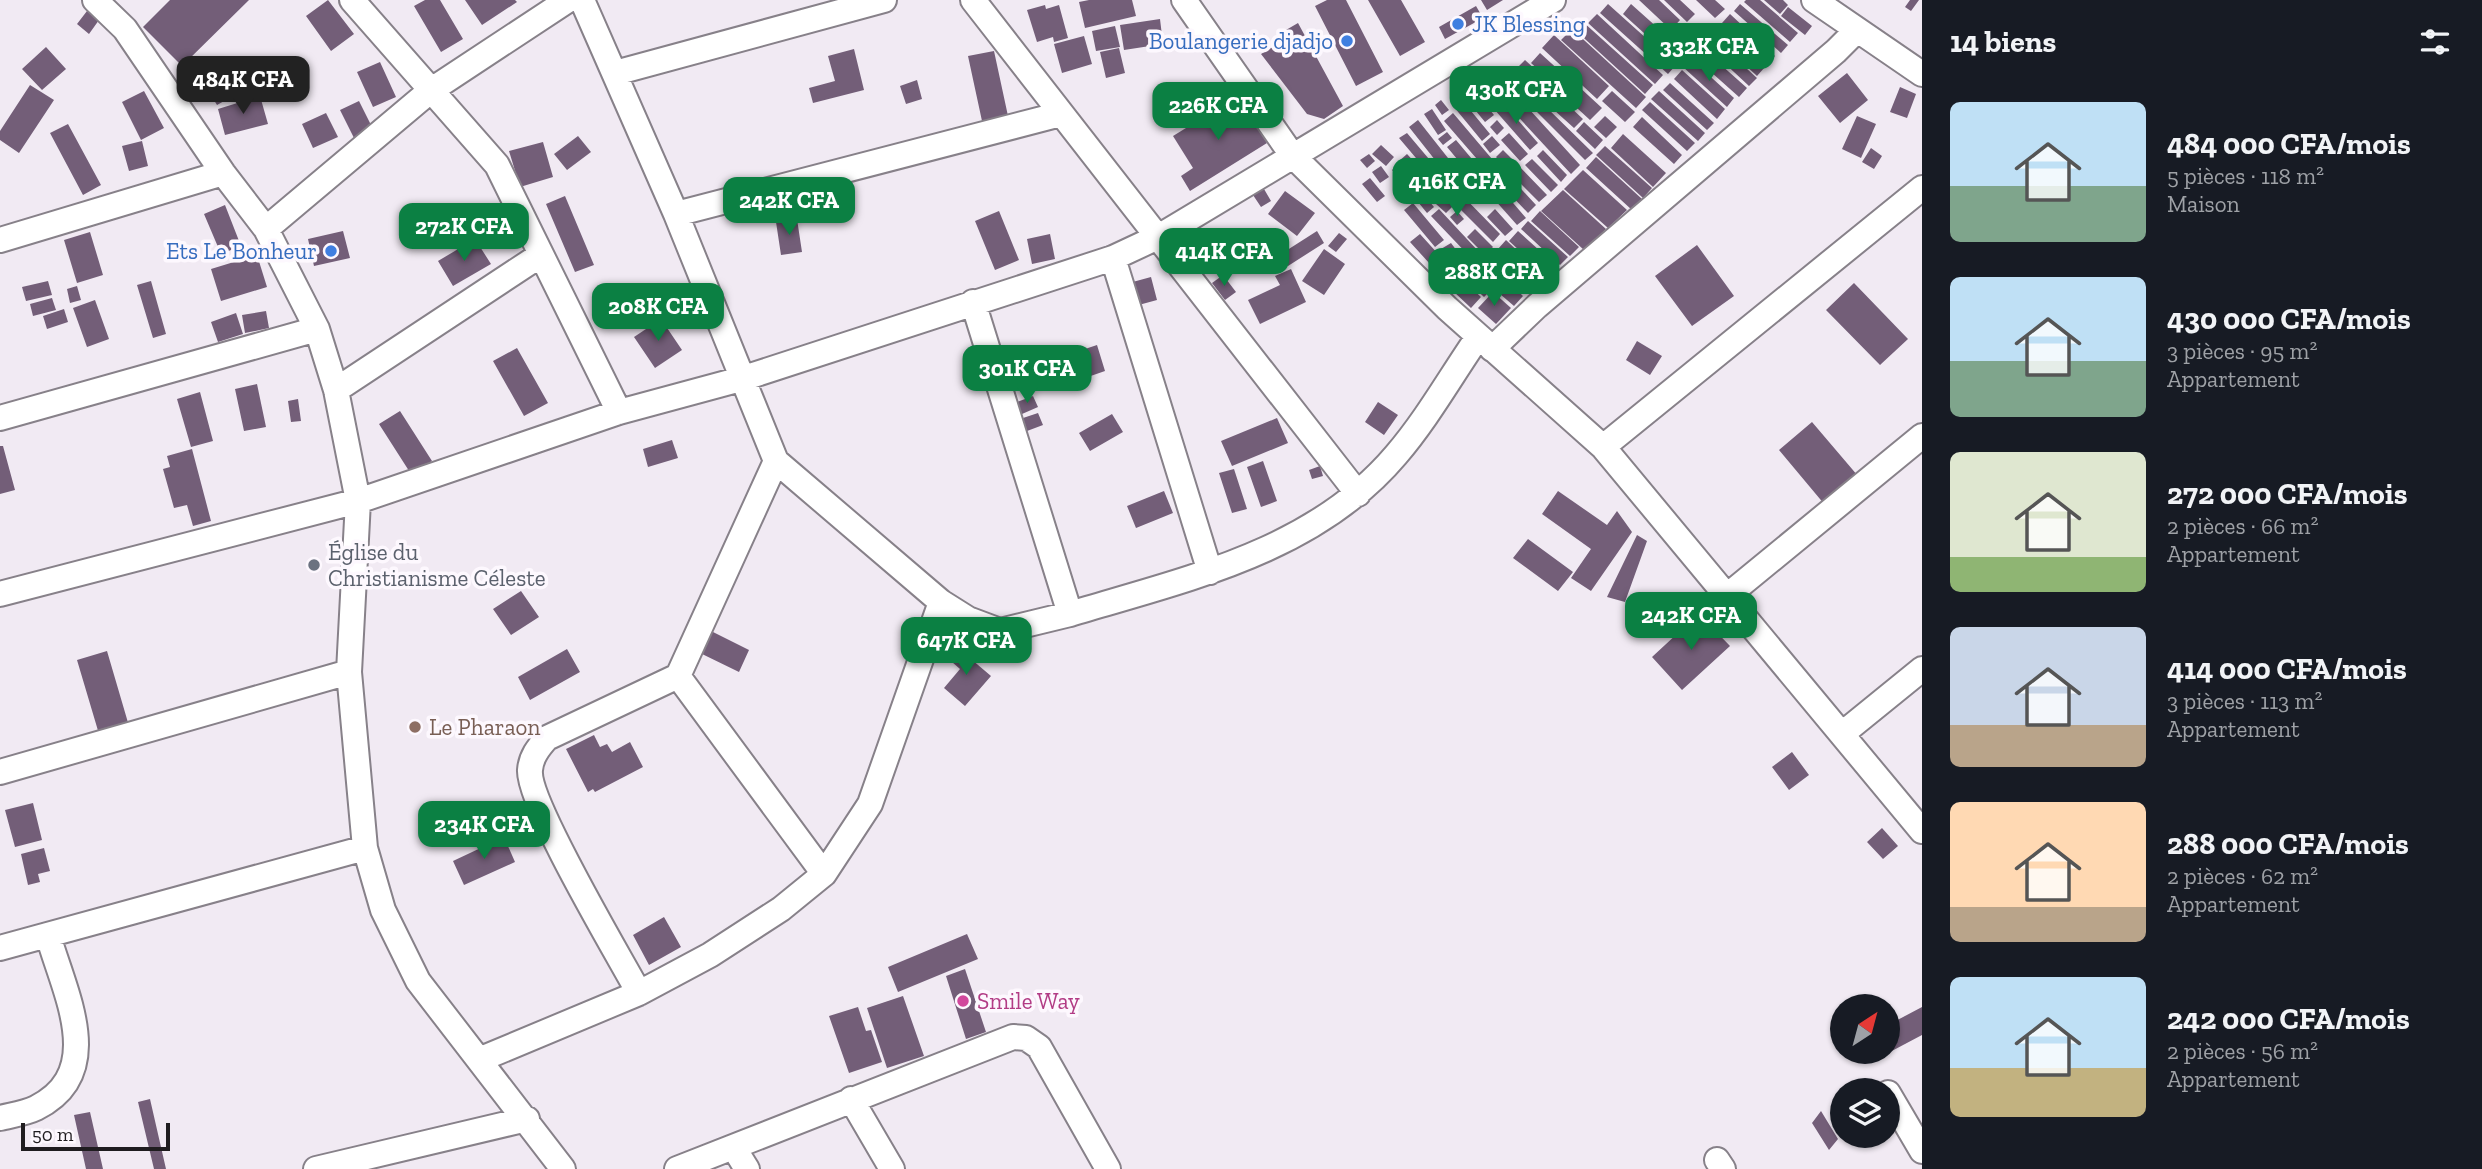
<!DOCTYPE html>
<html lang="fr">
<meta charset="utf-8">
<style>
body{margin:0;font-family:"Zilla Slab",serif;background:#20242c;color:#f1f3f6;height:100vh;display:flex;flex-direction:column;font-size:26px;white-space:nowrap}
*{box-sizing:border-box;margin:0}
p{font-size:23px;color:#9ea1a6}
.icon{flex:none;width:38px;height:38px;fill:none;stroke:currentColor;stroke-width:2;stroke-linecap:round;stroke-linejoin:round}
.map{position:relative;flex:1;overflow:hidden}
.drawer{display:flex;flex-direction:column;background:#171b24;width:560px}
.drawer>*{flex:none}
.needle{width:46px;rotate:36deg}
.buttons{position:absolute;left:1830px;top:994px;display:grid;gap:14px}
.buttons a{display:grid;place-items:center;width:70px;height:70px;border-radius:50%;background:#171b24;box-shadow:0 2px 5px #0004;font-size:35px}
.scale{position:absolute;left:21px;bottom:18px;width:149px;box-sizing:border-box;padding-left:7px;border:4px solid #1f1c1f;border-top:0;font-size:19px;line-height:24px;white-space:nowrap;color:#1f1c1f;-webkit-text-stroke:5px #fdf8fe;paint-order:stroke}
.price{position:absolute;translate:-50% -60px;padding:0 16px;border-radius:14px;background:#0b8043;color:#fff;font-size:23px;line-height:46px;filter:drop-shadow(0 2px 4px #0008)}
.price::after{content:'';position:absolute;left:50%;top:42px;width:21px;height:16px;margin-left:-10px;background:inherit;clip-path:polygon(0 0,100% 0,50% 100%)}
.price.current{background:#222;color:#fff}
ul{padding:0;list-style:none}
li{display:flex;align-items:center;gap:21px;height:175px;padding:0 28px}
li span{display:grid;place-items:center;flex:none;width:196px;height:140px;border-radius:10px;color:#555}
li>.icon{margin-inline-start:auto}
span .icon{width:84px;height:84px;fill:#fffc;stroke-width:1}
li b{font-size:30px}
h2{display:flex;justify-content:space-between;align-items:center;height:84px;padding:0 28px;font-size:30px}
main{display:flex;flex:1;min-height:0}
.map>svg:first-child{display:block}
.building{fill:#735e78}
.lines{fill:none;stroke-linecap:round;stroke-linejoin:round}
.minor-casing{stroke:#878189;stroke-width:28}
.minor{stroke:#fff;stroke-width:24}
.shop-dot{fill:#3f7fe0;stroke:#fdf8fe;stroke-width:2.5}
.worship-dot{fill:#6b7280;stroke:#fdf8fe;stroke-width:2.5}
.education-dot{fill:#8d6e63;stroke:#fdf8fe;stroke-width:2.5}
.hotel-dot{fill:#d1479c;stroke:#fdf8fe;stroke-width:2.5}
.labels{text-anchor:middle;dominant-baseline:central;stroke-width:7;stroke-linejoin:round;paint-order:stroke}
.shop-label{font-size:23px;fill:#366cbe;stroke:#fdf8fe;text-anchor:end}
.worship-label{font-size:23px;fill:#5b616d;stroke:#fdf8fe;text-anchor:start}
.education-label{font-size:23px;fill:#785e54;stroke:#fdf8fe;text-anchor:start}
.hotel-label{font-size:23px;fill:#b23c85;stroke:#fdf8fe;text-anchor:start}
</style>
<main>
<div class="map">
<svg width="1922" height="1169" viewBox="0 0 1922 1169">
<rect width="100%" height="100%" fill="#f1eaf3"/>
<path class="building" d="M 170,0 L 249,0 L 182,66 L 143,27 Z
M 328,0 L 354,34 L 331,51 L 306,16 Z
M 425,0 L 440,0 L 463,39 L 441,52 L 414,6 Z
M 465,0 L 515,0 L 517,2 L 482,25 Z
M 1089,0 L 1132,0 L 1136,16 L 1085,28 L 1079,2 Z
M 1327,0 L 1346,0 L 1383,72 L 1356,86 L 1315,6 Z
M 1368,0 L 1401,0 L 1425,42 L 1400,56 Z
M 1481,0 L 1503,0 L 1487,10 Z
M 1639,0 L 1659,0 L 1680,20 L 1671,30 Z
M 1664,0 L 1680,0 L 1695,14 L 1687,22 Z
M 1696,0 L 1715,0 L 1725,9 L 1715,18 Z
M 1746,0 L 1760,0 L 1798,33 L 1790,42 L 1744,2 Z
M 1764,0 L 1783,0 L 1788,5 L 1780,14 Z
M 1910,0 L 1919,0 L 1911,11 L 1905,7 Z
M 1608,4 L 1676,65 L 1668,74 L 1600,13 Z
M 1631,4 L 1687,54 L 1678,64 L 1623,14 Z
M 1740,4 L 1788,45 L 1781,53 L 1734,11 Z
M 1045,5 L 1046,9 L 1059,5 L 1068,38 L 1054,42 L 1053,37 L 1037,42 L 1027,10 Z
M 1476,6 L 1483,18 L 1445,39 L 1439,27 Z
M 1788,7 L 1812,26 L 1805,35 L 1781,16 Z
M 87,11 L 99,20 L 89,34 L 77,24 Z
M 1597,14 L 1663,75 L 1655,84 L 1588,23 Z
M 1730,14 L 1775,56 L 1767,64 L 1722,23 Z
M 1160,19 L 1163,44 L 1124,50 L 1120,25 Z
M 1582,21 L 1653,85 L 1645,94 L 1574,29 Z
M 1298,23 L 1343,106 L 1324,119 L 1307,114 L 1261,54 L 1278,44 L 1274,37 Z
M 1115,26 L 1120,47 L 1096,51 L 1092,31 Z
M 1721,27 L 1765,67 L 1757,76 L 1713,35 Z
M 1572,29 L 1646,97 L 1636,108 L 1561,40 Z
M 1554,35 L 1609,86 L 1597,99 L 1542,48 Z
M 1084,36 L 1092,64 L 1062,73 L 1054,44 Z
M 1712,37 L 1757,78 L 1749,86 L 1705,45 Z
M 46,47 L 66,69 L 42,90 L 22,69 Z
M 1701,47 L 1747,88 L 1739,97 L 1693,56 Z
M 1119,48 L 1125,73 L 1106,78 L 1100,52 Z
M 854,49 L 864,90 L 813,103 L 809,88 L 835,81 L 828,56 Z
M 994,51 L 1008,116 L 982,121 L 968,56 Z
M 1540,53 L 1562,73 L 1553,83 L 1531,63 Z
M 1691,59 L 1734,98 L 1727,107 L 1683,67 Z
M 1525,60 L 1551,84 L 1542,95 L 1515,70 Z
M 380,62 L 396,97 L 373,107 L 357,72 Z
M 1682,70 L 1725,109 L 1717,119 L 1674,79 Z
M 1514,71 L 1539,98 L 1531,105 L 1506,79 Z
M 1564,73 L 1602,108 L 1590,120 L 1553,86 Z
M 1847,73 L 1868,100 L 1840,123 L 1818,96 Z
M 1483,77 L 1496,96 L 1487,101 L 1475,83 Z
M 917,80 L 922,99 L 906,104 L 900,86 Z
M 1503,80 L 1515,95 L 1506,102 L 1494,87 Z
M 226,82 L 233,96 L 217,105 L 209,92 Z
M 1670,83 L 1714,123 L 1707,130 L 1663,90 Z
M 30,85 L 54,100 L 19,153 L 0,140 L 0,131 Z
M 1471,86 L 1494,115 L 1485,122 L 1462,94 Z
M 1900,87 L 1916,94 L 1907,118 L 1890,112 Z
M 144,91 L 164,128 L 141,140 L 122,102 Z
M 1553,91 L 1583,119 L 1574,128 L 1544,101 Z
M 1612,91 L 1635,112 L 1625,122 L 1602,101 Z
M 1659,91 L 1705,133 L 1698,141 L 1651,99 Z
M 260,96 L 268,124 L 225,135 L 218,109 Z
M 1238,96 L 1267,143 L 1190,191 L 1181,176 L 1193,168 L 1173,136 Z
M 1520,99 L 1580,165 L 1571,174 L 1510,108 Z
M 1441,100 L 1449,110 L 1442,115 L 1435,105 Z
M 1462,100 L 1490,134 L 1482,141 L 1454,107 Z
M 359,101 L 373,129 L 354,138 L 340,110 Z
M 1502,102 L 1538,143 L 1530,150 L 1494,109 Z
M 1541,102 L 1593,153 L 1585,160 L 1534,109 Z
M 1650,102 L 1695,143 L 1687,151 L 1642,110 Z
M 1432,109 L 1446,130 L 1438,135 L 1424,114 Z
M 326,113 L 338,137 L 313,148 L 302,124 Z
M 1453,113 L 1492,159 L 1483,166 L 1444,121 Z
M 1605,116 L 1617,127 L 1606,138 L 1594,127 Z
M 1857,116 L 1876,124 L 1861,158 L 1842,149 Z
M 1642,117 L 1682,155 L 1674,164 L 1633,127 Z
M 1418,120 L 1448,158 L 1439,165 L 1409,127 Z
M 1497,120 L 1504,128 L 1497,135 L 1490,127 Z
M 1584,122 L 1603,140 L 1595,149 L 1576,131 Z
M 68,124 L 101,185 L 83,195 L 50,133 Z
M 1447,132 L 1452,138 L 1443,145 L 1438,139 Z
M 1407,133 L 1445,178 L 1438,184 L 1399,138 Z
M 1509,133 L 1528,154 L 1520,161 L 1501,140 Z
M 1623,134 L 1666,173 L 1653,187 L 1611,148 Z
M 578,136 L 591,152 L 567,170 L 554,154 Z
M 1492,136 L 1500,145 L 1490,153 L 1483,144 Z
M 1456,140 L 1482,171 L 1473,178 L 1447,147 Z
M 142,141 L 148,166 L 129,171 L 122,146 Z
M 543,142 L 553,177 L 520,187 L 509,151 Z
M 1381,145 L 1394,157 L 1386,166 L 1372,154 Z
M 1605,146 L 1652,188 L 1643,198 L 1596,155 Z
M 1871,148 L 1882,156 L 1874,169 L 1862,162 Z
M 1503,150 L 1513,160 L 1506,168 L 1496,157 Z
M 1543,150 L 1567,175 L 1561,182 L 1537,156 Z
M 1369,154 L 1375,161 L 1367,168 L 1360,160 Z
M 1407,154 L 1443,193 L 1434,202 L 1398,162 Z
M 1596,157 L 1642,199 L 1632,210 L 1586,168 Z
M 1532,159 L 1558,185 L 1551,192 L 1525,165 Z
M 1496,162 L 1536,205 L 1528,213 L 1488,171 Z
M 1516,163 L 1547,195 L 1539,202 L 1508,171 Z
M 1399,164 L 1434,207 L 1427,213 L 1392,170 Z
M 1381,166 L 1389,177 L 1380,183 L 1372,172 Z
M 1454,166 L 1467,182 L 1461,187 L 1448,171 Z
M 1583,170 L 1627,210 L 1608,228 L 1564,189 Z
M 1370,178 L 1385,196 L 1377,202 L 1362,184 Z
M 1495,182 L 1526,218 L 1517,225 L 1486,190 Z
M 1264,189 L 1271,201 L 1261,207 L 1253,195 Z
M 1456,189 L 1500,234 L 1493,242 L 1448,197 Z
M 1563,190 L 1606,229 L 1584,250 L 1541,211 Z
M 1285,191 L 1315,213 L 1297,236 L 1268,214 Z
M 565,196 L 594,265 L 575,272 L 546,204 Z
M 1443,197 L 1453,206 L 1446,213 L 1436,204 Z
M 1413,203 L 1444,240 L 1435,247 L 1404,210 Z
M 225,205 L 241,246 L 221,254 L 204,214 Z
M 1439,209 L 1480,253 L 1473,260 L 1431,216 Z
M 1495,209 L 1513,229 L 1505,236 L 1487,217 Z
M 999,211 L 1019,260 L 995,270 L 975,221 Z
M 1457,211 L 1464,219 L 1457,225 L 1450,217 Z
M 1540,211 L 1579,247 L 1570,256 L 1531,221 Z
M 797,219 L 802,252 L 781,255 L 776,222 Z
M 1528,221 L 1568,257 L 1560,265 L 1521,229 Z
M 1475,229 L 1493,247 L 1485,255 L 1467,237 Z
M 343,231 L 350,258 L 314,266 L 308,239 Z
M 1317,231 L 1324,243 L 1288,266 L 1281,254 Z
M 1518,231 L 1550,260 L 1541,270 L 1509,241 Z
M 90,232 L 103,275 L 77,283 L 64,240 Z
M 1339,233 L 1347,239 L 1336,252 L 1328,246 Z
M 1050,234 L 1055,259 L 1032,264 L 1027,239 Z
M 1420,234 L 1458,276 L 1449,285 L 1410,242 Z
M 475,239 L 491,264 L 453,286 L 438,261 Z
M 1506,240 L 1543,275 L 1535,284 L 1498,249 Z
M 1451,243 L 1469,267 L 1459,274 L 1441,249 Z
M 1697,245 L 1734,296 L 1692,326 L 1655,276 Z
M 1324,249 L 1345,264 L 1324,295 L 1302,281 Z
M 1495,250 L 1532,284 L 1524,293 L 1487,260 Z
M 257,255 L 267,287 L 221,301 L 211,269 Z
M 1486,261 L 1523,296 L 1514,306 L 1493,288 L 1484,297 L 1465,279 Z
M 1291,269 L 1306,302 L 1260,324 L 1248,300 L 1280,285 L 1275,276 Z
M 1223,275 L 1236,292 L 1225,300 L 1212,283 Z
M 1151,277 L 1157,300 L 1135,306 L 1129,283 Z
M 1463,280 L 1481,297 L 1471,308 L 1453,291 Z
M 48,281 L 52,295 L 26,301 L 22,287 Z
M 151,281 L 166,334 L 153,338 L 137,285 Z
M 1854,283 L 1908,339 L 1880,365 L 1826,310 Z
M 77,286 L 81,300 L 70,303 L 67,289 Z
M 1493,292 L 1511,308 L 1496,324 L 1478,308 Z
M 52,298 L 56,310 L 33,316 L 30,304 Z
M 95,300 L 109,339 L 87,347 L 73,308 Z
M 64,309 L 68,322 L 47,329 L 43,316 Z
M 266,311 L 269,328 L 245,333 L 242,315 Z
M 236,313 L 243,334 L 218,342 L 211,322 Z
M 661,319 L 682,350 L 655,368 L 634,337 Z
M 1637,341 L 1662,356 L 1650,375 L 1626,360 Z
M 1097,345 L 1105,371 L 1082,379 L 1073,353 Z
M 517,348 L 548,403 L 524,416 L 493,361 Z
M 257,384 L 266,427 L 244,431 L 235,389 Z
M 200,392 L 213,441 L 191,447 L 177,399 Z
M 1033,396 L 1038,407 L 1022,414 L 1017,402 Z
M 298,399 L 301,421 L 291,422 L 288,401 Z
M 1378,402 L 1398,415 L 1384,435 L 1365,422 Z
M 400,411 L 432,461 L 411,474 L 379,424 Z
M 1038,413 L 1043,425 L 1027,431 L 1023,418 Z
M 1112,414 L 1123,432 L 1090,451 L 1079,433 Z
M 1277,418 L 1288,443 L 1232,466 L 1221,441 Z
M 1812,422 L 1858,476 L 1825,505 L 1779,450 Z
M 672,440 L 678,458 L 648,467 L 643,449 Z
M 0,446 L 3,446 L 15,490 L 0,494 Z
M 192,449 L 211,521 L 193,526 L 187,505 L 174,508 L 163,469 L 170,467 L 167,456 Z
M 1263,461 L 1277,501 L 1261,507 L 1247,467 Z
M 1320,466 L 1323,476 L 1312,479 L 1309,470 Z
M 1234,469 L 1247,509 L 1232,513 L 1219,473 Z
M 1164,491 L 1173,513 L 1136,528 L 1127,506 Z
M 1558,491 L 1607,525 L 1617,511 L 1632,532 L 1591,591 L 1571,578 L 1591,549 L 1542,514 Z
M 1637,535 L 1647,541 L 1625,602 L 1607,597 Z
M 1528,539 L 1573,572 L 1558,591 L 1513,558 Z
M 521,591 L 539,617 L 511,635 L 493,609 Z
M 1701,616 L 1730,646 L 1682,690 L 1652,657 L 1692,620 Z
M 711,631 L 749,650 L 739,672 L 700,653 Z
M 958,648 L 991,676 L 965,706 L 944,688 L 960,669 L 944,655 Z
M 567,649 L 580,672 L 530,700 L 518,677 Z
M 107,651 L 129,726 L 99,734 L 77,660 Z
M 594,735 L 600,747 L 607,744 L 612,752 L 630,742 L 643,767 L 595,792 L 593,789 L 588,792 L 566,749 Z
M 1792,752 L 1809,775 L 1789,790 L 1772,767 Z
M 33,803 L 42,840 L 15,847 L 5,810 Z
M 1882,828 L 1898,846 L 1883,859 L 1867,842 Z
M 504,837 L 515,862 L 464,885 L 453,861 Z
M 44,848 L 50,871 L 38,874 L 40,882 L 28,885 L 21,854 Z
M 664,917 L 681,947 L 649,965 L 633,935 Z
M 967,934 L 978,959 L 898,992 L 888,967 Z
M 965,969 L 986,1032 L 966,1039 L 946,976 Z
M 903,996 L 924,1056 L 887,1068 L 867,1008 Z
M 858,1007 L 866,1031 L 871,1030 L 882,1062 L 849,1073 L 829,1016 Z
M 1922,1007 L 1922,1035 L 1888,1053 L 1888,1025 Z
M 150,1099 L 166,1169 L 154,1169 L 138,1102 Z
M 1821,1111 L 1838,1139 L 1829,1150 L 1812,1123 Z
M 90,1112 L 103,1169 L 86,1169 L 74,1115 Z"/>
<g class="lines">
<defs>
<path id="minor" d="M 95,0 L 125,29 L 223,173 L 266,229 L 317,329 L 336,390 L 358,501 L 349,672 L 365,848 L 383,910 L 418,981 L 563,1169
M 352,0 L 497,165 L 619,412
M 582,0 L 676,214 L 776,461 L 941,602 L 968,619 L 1000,631 L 1070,614 L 973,302
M 973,0 L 1358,494
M 1184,0 L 1292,155 L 1447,308 L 1603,447 L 1922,831
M 1814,0 L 1922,74
M 615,73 L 884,0
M 676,214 L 1061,114
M 266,229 L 430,91 L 568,0
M 0,240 L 223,173
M 1113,258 L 1210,572
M 1492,349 L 1537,306 L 1836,51 L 1856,31
M 336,390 L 539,256
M 0,418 L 317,329
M 1603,447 L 1922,188
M 0,594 L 358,501 L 619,412 L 741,379 L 1113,258 L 1160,236 L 1553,0
M 1727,596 L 1922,436
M 1070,614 C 1186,579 1314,552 1396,455 C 1427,419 1451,376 1478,337
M 678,676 L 824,874
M 1842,734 L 1922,669
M 0,772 L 349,672
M 0,948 L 365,848
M 639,993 C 619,956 527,802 530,770 C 531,757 538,748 547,738 L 678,676 L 776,461
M 481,1059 L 639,993 L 710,955 L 781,909 L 824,874 L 870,804 L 941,602
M 1888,1093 L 1922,1151
M 851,1099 L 892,1169
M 0,1118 C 12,1115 26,1113 36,1108 C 108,1072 64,992 48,935
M 734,1148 L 747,1169
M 1717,1160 L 1723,1169
M 316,1169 L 527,1119
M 677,1169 L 1013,1037 L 1026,1038 L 1039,1047 L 1108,1169"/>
</defs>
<use href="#minor" class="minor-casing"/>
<use href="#minor" class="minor"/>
</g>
<g class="shop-dot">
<circle cx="1458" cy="24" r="7"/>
<circle cx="1347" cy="41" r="7"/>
<circle cx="331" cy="251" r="7"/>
</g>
<circle class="worship-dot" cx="314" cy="565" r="7"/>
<circle class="education-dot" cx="415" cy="727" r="7"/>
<circle class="hotel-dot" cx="963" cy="1001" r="7"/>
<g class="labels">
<g class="shop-label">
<text x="1472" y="24" text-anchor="start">JK Blessing</text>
<text x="1333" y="41">Boulangerie djadjo</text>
<text x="317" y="251">Ets Le Bonheur</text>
</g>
<g class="worship-label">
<text x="328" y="552">Église du<tspan x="328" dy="26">Christianisme Céleste</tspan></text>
</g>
<g class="education-label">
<text x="429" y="727">Le Pharaon</text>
</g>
<g class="hotel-label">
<text x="977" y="1001">Smile Way</text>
</g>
</g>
</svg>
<div class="buttons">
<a><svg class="needle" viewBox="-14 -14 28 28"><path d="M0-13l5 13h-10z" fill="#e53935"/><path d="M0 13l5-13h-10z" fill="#9ea1a6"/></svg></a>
<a><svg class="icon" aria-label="layers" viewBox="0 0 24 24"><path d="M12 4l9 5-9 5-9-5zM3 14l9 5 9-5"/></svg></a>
</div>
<div class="scale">50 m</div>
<b class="price" style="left:1709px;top:83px">332K CFA</b>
<b class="price current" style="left:243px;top:116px">484K CFA</b>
<b class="price" style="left:1516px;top:126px">430K CFA</b>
<b class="price" style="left:1218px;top:142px">226K CFA</b>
<b class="price" style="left:1457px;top:218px">416K CFA</b>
<b class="price" style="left:789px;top:237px">242K CFA</b>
<b class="price" style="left:464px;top:263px">272K CFA</b>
<b class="price" style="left:1224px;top:288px">414K CFA</b>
<b class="price" style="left:1494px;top:308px">288K CFA</b>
<b class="price" style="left:658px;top:343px">208K CFA</b>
<b class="price" style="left:1027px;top:405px">301K CFA</b>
<b class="price" style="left:1691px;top:652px">242K CFA</b>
<b class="price" style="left:966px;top:677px">647K CFA</b>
<b class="price" style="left:484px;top:861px">234K CFA</b>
</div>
<section class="drawer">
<h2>14 biens<svg class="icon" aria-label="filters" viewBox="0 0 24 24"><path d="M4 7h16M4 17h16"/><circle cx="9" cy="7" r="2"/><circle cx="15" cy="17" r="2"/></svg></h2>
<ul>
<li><span style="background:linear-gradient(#bfe0f5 60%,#7fa58c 0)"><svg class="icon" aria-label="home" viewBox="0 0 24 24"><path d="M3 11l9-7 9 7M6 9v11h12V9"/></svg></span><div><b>484 000 CFA/mois</b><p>5 pièces · 118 m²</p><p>Maison</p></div></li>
<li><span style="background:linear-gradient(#bfe0f5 60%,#7fa58c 0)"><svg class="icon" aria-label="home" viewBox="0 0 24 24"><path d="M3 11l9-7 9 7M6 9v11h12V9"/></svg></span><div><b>430 000 CFA/mois</b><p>3 pièces · 95 m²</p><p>Appartement</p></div></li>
<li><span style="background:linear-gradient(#dfe7d0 75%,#8fb573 0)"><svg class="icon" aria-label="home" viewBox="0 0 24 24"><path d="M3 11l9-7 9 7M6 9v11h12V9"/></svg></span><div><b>272 000 CFA/mois</b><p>2 pièces · 66 m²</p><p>Appartement</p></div></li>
<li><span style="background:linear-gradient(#c9d6e8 70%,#b9a48a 0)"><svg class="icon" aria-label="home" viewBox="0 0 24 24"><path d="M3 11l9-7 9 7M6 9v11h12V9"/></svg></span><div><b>414 000 CFA/mois</b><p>3 pièces · 113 m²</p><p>Appartement</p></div></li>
<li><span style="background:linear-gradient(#ffd9b3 75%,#b9a48a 0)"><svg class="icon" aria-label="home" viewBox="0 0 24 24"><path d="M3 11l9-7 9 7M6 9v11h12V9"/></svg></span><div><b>288 000 CFA/mois</b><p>2 pièces · 62 m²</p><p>Appartement</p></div></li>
<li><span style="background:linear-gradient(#bfe0f5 65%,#c2b280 0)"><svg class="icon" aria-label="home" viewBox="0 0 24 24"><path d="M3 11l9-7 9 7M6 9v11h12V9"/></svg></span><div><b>242 000 CFA/mois</b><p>2 pièces · 56 m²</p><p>Appartement</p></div></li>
</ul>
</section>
</main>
